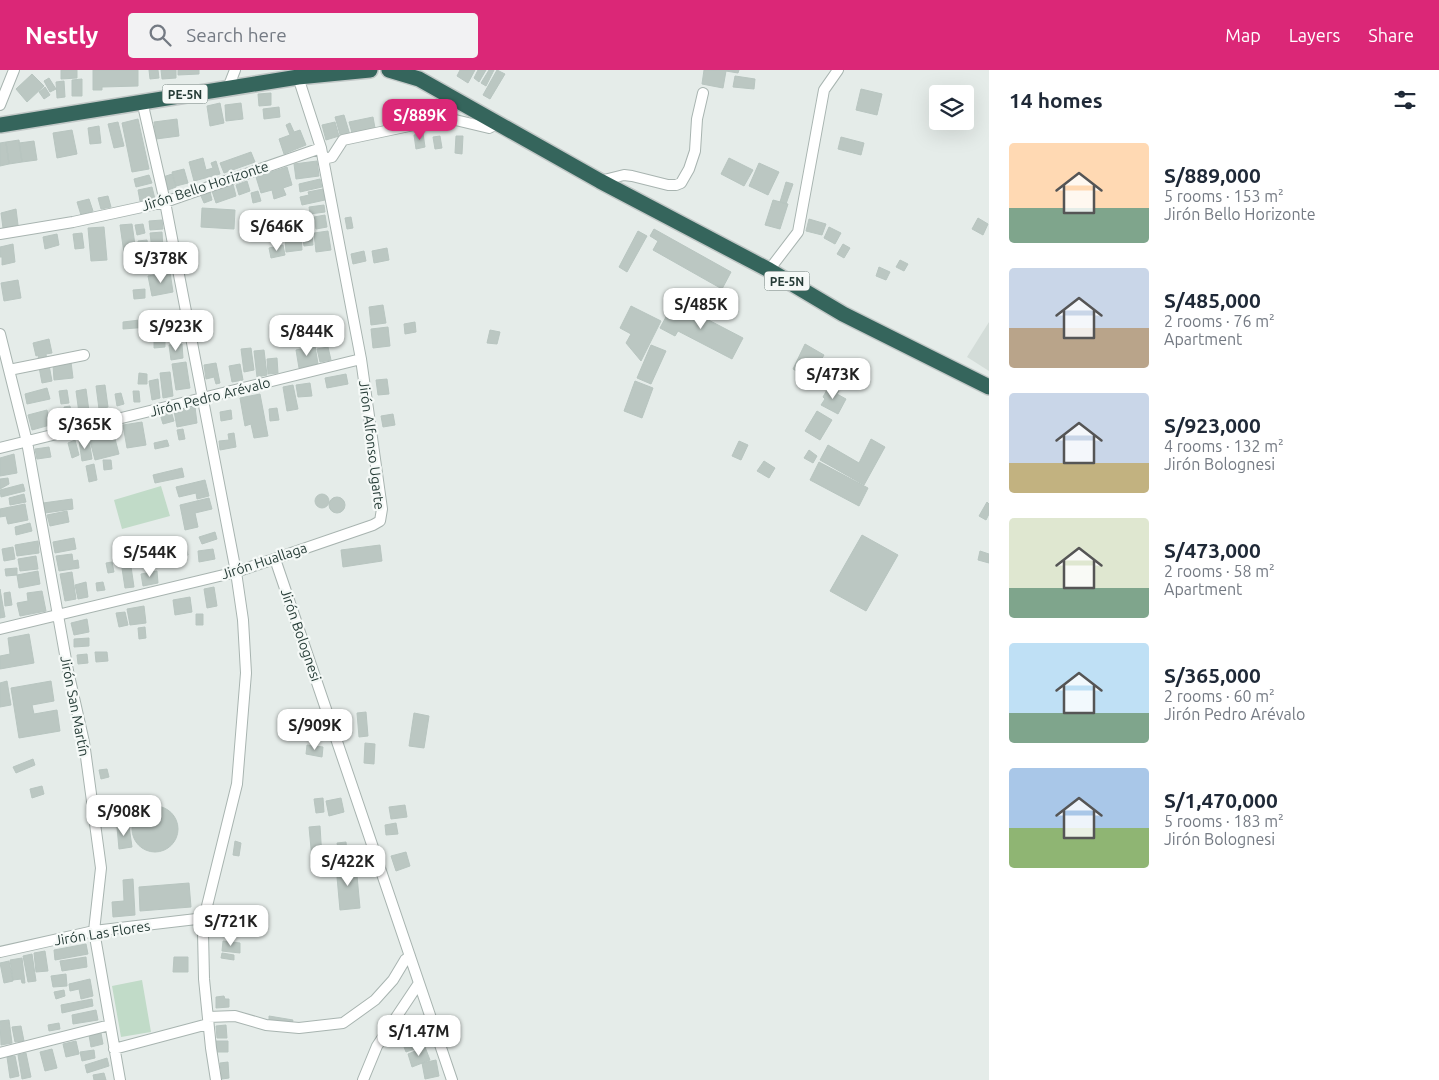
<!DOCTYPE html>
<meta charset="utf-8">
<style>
body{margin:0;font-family:Ubuntu,sans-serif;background:#f2f2f3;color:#1f2937;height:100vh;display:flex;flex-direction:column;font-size:19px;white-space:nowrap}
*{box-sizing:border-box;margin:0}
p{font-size:16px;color:#747a83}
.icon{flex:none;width:28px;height:28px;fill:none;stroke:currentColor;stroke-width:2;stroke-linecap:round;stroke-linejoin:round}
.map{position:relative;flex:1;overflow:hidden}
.details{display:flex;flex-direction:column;background:#fff;width:450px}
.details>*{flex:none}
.controls{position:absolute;left:929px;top:15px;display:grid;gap:10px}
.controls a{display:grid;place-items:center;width:45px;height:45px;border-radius:5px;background:#fff;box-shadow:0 5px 20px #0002;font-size:25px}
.price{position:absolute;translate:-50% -42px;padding:0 11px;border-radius:10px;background:#fff;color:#222;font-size:16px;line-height:32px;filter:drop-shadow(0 1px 2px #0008)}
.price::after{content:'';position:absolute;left:50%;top:30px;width:15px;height:11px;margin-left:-8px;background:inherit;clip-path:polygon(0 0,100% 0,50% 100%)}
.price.on{background:#db2777;color:#fff}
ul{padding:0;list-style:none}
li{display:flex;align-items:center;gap:15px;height:125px;padding:0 20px}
li span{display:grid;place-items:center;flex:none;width:140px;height:100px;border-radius:5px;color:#555}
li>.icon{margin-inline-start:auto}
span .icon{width:60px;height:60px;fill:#fffc;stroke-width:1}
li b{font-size:21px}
h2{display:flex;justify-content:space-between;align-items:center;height:60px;padding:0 20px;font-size:21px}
header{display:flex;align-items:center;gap:30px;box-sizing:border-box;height:70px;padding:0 25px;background:#db2777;color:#fff}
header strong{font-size:24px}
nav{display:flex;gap:28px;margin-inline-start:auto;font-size:18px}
.search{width:350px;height:45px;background:#f2f2f3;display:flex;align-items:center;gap:12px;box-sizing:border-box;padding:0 18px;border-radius:5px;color:#747a83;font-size:19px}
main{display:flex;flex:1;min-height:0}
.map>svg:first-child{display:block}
.built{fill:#d3dcd8}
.green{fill:#c1dbc8}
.building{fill:#bbc7c2;stroke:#b8c5c0}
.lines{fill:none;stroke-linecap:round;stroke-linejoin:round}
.minor-casing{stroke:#a8b4b0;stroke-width:12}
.highway-casing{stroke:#c2c8c7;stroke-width:18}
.minor{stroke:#fff;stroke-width:10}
.highway{stroke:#35655c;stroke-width:15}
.labels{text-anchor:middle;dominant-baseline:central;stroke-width:4.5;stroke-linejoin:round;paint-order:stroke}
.shield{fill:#f5f9f7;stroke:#647571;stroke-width:1}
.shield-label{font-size:12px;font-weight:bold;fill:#263c37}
.street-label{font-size:14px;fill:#263c37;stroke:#f5f9f7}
</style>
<header>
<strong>Nestly</strong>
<div class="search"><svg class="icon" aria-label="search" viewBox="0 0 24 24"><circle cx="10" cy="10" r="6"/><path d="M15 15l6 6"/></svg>Search here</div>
<nav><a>Map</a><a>Layers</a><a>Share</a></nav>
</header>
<main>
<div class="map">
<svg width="989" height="1010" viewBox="0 0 989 1010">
<rect width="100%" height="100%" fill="#e5ece9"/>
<path class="built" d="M 989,252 L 989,301 L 967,287 Z"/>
<path class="green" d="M 161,416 L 170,446 L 122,459 L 114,430 Z
M 142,910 L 151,962 L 121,967 L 112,916 Z"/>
<path class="building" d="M 61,0 L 77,0 L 77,8 L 61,9 Z
M 93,0 L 138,0 L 138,16 L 102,17 L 102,20 L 93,20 Z
M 149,0 L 158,0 L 159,8 L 150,9 Z
M 161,0 L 176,0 L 176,8 L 162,9 Z
M 178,0 L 199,0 L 199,4 L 178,5 Z
M 460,0 L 475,0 L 468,13 L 457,6 Z
M 478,0 L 486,0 L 479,12 L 474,8 Z
M 489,0 L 494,0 L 486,16 L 481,13 Z
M 497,0 L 505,4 L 490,29 L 483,25 Z
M 704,0 L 739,0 L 738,3 L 726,1 L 723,18 L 702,14 Z
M 32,4 L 44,16 L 27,32 L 16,19 Z
M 735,6 L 755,9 L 754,19 L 733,17 Z
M 49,8 L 56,19 L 50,22 L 44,11 Z
M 82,9 L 82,26 L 72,26 L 72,10 Z
M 64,11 L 65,27 L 57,28 L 56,12 Z
M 45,17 L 50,25 L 44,29 L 39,22 Z
M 861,19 L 882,24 L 877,45 L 856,40 Z
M 271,23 L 271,35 L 259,36 L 258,24 Z
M 220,33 L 224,53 L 210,56 L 207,36 Z
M 241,33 L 243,49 L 226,51 L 225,35 Z
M 279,37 L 280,47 L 264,49 L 263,39 Z
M 344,45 L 350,65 L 341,68 L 335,47 Z
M 373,47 L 375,58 L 352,63 L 349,52 Z
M 138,49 L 149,99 L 132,102 L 122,53 Z
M 177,49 L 179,66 L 156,69 L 154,52 Z
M 118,52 L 124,76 L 114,78 L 108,54 Z
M 335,52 L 339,66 L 326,70 L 322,55 Z
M 290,53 L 294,62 L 300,60 L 306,75 L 284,84 L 279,69 L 290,65 L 286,55 Z
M 99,56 L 101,73 L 90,74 L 88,58 Z
M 72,60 L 77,84 L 57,88 L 53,63 Z
M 423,63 L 425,77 L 416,79 L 414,65 Z
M 440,66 L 442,78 L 435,79 L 433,67 Z
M 456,66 L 463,66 L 462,84 L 455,83 Z
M 841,67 L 864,73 L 861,85 L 838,79 Z
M 19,70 L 22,92 L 9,94 L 6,72 Z
M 34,71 L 37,90 L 22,92 L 19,73 Z
M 6,72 L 9,94 L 0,96 L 0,73 Z
M 251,82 L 255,92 L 224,103 L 220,93 Z
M 203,88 L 206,100 L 213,98 L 211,93 L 216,91 L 220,104 L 194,111 L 189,92 Z
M 729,88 L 753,100 L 744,116 L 721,104 Z
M 317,91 L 319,106 L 296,109 L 294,94 Z
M 759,93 L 779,102 L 768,125 L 749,116 Z
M 287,97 L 292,115 L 283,118 L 286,125 L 274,129 L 272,120 L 261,123 L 256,107 Z
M 184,99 L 188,113 L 176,116 L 172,102 Z
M 172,104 L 176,117 L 168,120 L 163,107 Z
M 149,105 L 152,113 L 136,117 L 134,109 Z
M 320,109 L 322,117 L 300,122 L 299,114 Z
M 247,111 L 250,121 L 239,125 L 236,115 Z
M 786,112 L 793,114 L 786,134 L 780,132 Z
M 233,114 L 236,126 L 216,133 L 212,121 Z
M 152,117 L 155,129 L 140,131 L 138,120 Z
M 323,119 L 325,130 L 302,135 L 300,127 L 309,125 L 308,122 Z
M 258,121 L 261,131 L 253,133 L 251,123 Z
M 210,122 L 212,130 L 204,133 L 201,126 Z
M 108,126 L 111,137 L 101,139 L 98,128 Z
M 89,129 L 93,141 L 81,145 L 77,132 Z
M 773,130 L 788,134 L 780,159 L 765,155 Z
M 324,135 L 325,142 L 310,144 L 309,137 Z
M 202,138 L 235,140 L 234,159 L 201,157 Z
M 16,139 L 18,155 L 3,158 L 1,143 Z
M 295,141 L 298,157 L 285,159 L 282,143 Z
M 268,143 L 270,153 L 260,155 L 258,145 Z
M 325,145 L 327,157 L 316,159 L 314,147 Z
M 311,146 L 313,154 L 300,156 L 299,148 Z
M 351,147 L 353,158 L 347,159 L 345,148 Z
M 978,148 L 988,154 L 983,165 L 972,159 Z
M 809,149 L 826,154 L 822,165 L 806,161 Z
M 162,150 L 163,159 L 150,160 L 149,151 Z
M 132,154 L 136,182 L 124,183 L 120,155 Z
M 143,154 L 145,163 L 137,165 L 135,155 Z
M 268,156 L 271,169 L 265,170 L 262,157 Z
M 104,157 L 107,190 L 91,191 L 88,158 Z
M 284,157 L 286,165 L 274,168 L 272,160 Z
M 829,157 L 841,163 L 835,174 L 824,168 Z
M 654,159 L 731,202 L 722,219 L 653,180 L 658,171 L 650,166 Z
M 328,161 L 331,180 L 316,182 L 314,163 Z
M 638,161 L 647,166 L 627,202 L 619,197 Z
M 162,162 L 163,179 L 152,180 L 150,163 Z
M 82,163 L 84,178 L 75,179 L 73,164 Z
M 312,163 L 313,175 L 304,176 L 302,165 Z
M 57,164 L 59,175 L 45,179 L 43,167 Z
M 301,166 L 302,180 L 286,182 L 285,168 Z
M 147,170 L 149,184 L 139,185 L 138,171 Z
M 13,174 L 15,192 L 2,195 L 2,187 L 0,187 L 0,177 Z
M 843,174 L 850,178 L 844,188 L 837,184 Z
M 283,175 L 285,185 L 271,188 L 269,178 Z
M 387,178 L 389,190 L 374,193 L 372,181 Z
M 364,181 L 366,191 L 353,194 L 351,184 Z
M 166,182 L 167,190 L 152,193 L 151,185 Z
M 900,190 L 908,194 L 904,201 L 896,197 Z
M 879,197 L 890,202 L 886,210 L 876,206 Z
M 170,202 L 173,222 L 152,226 L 148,206 Z
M 18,210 L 21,228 L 4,231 L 1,213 Z
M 145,219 L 145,228 L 134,229 L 133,220 Z
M 674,232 L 743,268 L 732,289 L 678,261 L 675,266 L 660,258 Z
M 383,235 L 386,253 L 371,255 L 369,237 Z
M 631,236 L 661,251 L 641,291 L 626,273 L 631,264 L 620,258 Z
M 178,246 L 180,262 L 168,264 L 167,254 L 151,256 L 150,249 Z
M 148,249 L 149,257 L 123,259 L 123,252 Z
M 415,252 L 416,262 L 405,264 L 404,254 Z
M 388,257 L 390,276 L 373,278 L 371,259 Z
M 490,260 L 500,262 L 497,274 L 487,273 Z
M 165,268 L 165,277 L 154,278 L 154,269 Z
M 49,269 L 52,283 L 46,284 L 47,291 L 39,293 L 38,285 L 36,286 L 33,273 Z
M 182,274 L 183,288 L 171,290 L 169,275 Z
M 805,274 L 824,285 L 815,300 L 811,298 L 806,307 L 793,299 Z
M 651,275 L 666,281 L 651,314 L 637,308 Z
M 315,276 L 318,294 L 299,298 L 296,280 Z
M 328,277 L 331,290 L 320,292 L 317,279 Z
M 251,278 L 254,300 L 244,302 L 241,279 Z
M 264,280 L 267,305 L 257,307 L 254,281 Z
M 277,288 L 278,303 L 268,304 L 267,289 Z
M 71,292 L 73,308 L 54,310 L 53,295 Z
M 186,292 L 190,318 L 176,320 L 172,294 Z
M 216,293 L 220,313 L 216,314 L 214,307 L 206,309 L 204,295 Z
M 240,294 L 243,310 L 232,312 L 229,296 Z
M 49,295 L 52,311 L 42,313 L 39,297 Z
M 845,296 L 851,300 L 840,317 L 834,313 Z
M 170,302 L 173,326 L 163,328 L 160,303 Z
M 139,303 L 147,304 L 147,314 L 138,314 Z
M 346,304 L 348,314 L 327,318 L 325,308 Z
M 158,309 L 160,328 L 152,330 L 149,311 Z
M 387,309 L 389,324 L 378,325 L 376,310 Z
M 635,311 L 653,318 L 642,348 L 624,341 Z
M 310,313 L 312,326 L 298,327 L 296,315 Z
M 105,315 L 108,337 L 99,339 L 96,316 Z
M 293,315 L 298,339 L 287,341 L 283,317 Z
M 829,316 L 839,321 L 837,324 L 846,329 L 838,344 L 821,335 L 825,329 L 823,327 Z
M 47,318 L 50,329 L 27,334 L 25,324 Z
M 86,319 L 89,341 L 79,343 L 76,321 Z
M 67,320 L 69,333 L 61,334 L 59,321 Z
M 133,321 L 139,321 L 140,332 L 134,332 Z
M 121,323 L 124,334 L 117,336 L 115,324 Z
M 260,324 L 268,366 L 254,368 L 251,354 L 245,356 L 240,328 Z
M 70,336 L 72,347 L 65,348 L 64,337 Z
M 195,337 L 197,353 L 177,357 L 174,341 Z
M 277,338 L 279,350 L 270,351 L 269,339 Z
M 47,340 L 50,355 L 32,360 L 28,345 Z
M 231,340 L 232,349 L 221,351 L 220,342 Z
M 171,341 L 174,351 L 163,354 L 160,344 Z
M 817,341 L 832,350 L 820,370 L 805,361 Z
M 393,344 L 395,355 L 383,357 L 381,346 Z
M 142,352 L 146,375 L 127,378 L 123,355 Z
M 183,359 L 185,369 L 179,370 L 177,360 Z
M 113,361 L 119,384 L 95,390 L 89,367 Z
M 234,363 L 236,377 L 220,380 L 219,371 L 229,370 L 228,364 Z
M 89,369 L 92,389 L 82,391 L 79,371 Z
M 871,369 L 885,377 L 864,415 L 820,390 L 828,375 L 859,393 Z
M 75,370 L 79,385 L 72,388 L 68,373 Z
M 167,370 L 169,376 L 155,379 L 154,373 Z
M 739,371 L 748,375 L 741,390 L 732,386 Z
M 49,377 L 51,387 L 37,389 L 35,379 Z
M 809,380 L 817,386 L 813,393 L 804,388 Z
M 14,384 L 17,403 L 0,406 L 0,388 Z
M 103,390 L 111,390 L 112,399 L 104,400 Z
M 764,391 L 775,398 L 769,408 L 757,401 Z
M 819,392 L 868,418 L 859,436 L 810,410 Z
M 94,394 L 97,410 L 89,412 L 86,396 Z
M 182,398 L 184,407 L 155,413 L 153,405 Z
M 8,408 L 9,414 L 0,419 L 0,409 Z
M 205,410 L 209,426 L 197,429 L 196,423 L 179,427 L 176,417 Z
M 23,414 L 25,421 L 1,427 L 0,420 Z
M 24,424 L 26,432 L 10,435 L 9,428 Z
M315 431a7 7 0 1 1 14 0a7 7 0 1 1-14 0Z
M329 435a8 8 0 1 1 16 0a8 8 0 1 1-16 0Z
M 209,428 L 212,439 L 195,443 L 198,457 L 185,460 L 180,435 Z
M 72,429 L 73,439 L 45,443 L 43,433 Z
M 987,432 L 989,434 L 989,444 L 986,450 L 979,446 Z
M 25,434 L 28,450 L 8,454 L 6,446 L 0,447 L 0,439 Z
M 67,441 L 69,452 L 50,456 L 47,445 Z
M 30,453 L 32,461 L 16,465 L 15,457 Z
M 215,462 L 217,469 L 202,474 L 199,467 Z
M 862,465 L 898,485 L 866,541 L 830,521 Z
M 74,468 L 76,479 L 55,483 L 53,472 Z
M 38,471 L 39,483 L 17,486 L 15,475 Z
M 380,475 L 382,491 L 343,497 L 341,480 Z
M 13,477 L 15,489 L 4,491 L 2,479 Z
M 186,478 L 188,485 L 179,487 L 178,480 Z
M 213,479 L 215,489 L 199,492 L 198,481 Z
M 980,481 L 989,484 L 989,493 L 978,490 Z
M 129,483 L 134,517 L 125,518 L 120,485 Z
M 72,484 L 73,491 L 78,490 L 79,498 L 59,501 L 56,486 Z
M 36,486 L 38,499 L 20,501 L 18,489 Z
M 112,492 L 114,502 L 108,503 L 106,493 Z
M 17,498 L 17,505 L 6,506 L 5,499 Z
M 38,501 L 40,514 L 19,518 L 17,505 Z
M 157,501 L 158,513 L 143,516 L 141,504 Z
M 72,502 L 76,529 L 65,531 L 60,504 Z
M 86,512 L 88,527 L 78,529 L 75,515 Z
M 103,512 L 105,520 L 97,521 L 96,513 Z
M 214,517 L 217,536 L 207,538 L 204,519 Z
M 0,519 L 5,547 L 0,548 Z
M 42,521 L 46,541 L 20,546 L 17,533 L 28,531 L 27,523 Z
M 10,522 L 12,535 L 5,536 L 4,523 Z
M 190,527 L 192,542 L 175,545 L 173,530 Z
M 144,536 L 146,553 L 130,555 L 127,539 Z
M 125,542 L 128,555 L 119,557 L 116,543 Z
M 196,544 L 203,544 L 203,555 L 196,555 Z
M 87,549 L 89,562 L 74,565 L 71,553 Z
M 145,557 L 146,568 L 139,569 L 138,558 Z
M 29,564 L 34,593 L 0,599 L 0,586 L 10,584 L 8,568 Z
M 89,568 L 89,576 L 74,577 L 74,569 Z
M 95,582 L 107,582 L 108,591 L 96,592 Z
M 87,584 L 88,593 L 78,594 L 77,585 Z
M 7,611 L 11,635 L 0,637 L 0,613 Z
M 51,611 L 54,631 L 32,635 L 34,644 L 57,640 L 60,661 L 19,668 L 11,618 Z
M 366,642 L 368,666 L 359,667 L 357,643 Z
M 414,643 L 429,646 L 424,678 L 409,676 Z
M 365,673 L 375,674 L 374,694 L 364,693 Z
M 307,675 L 323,677 L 322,687 L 306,684 Z
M 33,689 L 35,695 L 16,703 L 13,697 Z
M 107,699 L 109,707 L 101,709 L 99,700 Z
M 42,716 L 44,724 L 32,728 L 30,719 Z
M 323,728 L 324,742 L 316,743 L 314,729 Z
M 341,728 L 344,742 L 329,746 L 326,731 Z
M 405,735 L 407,747 L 391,749 L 389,737 Z
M132 759a23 23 0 1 1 46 0a23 23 0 1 1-46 0Z
M 396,753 L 398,764 L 386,765 L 385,755 Z
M 129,756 L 132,777 L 119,779 L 117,757 Z
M 320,756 L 322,788 L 312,789 L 309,757 Z
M 235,771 L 241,773 L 239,786 L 233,785 Z
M 346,772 L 347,782 L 339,783 L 337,773 Z
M 406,782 L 410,796 L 396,801 L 391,786 Z
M 356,795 L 360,838 L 340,840 L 336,796 Z
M 133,809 L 135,845 L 113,847 L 112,832 L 124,831 L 123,810 Z
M 189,813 L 191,837 L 140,841 L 139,817 Z
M 223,871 L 240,873 L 240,883 L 222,881 Z
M 86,874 L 88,884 L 55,890 L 54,880 Z
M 45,881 L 48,901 L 36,902 L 34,883 Z
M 222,883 L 234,885 L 234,890 L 221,888 Z
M 32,884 L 36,911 L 28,912 L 23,886 Z
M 86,887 L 87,897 L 62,901 L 60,891 Z
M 174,887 L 188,887 L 188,902 L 173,902 Z
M 22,888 L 25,913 L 22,913 L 21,909 L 13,910 L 10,890 Z
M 9,891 L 13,911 L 4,913 L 0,893 Z
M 66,904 L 67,916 L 53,917 L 51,906 Z
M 90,909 L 93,926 L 81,929 L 79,919 L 70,921 L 69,914 Z
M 64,920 L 65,926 L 56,929 L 54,922 Z
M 224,926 L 225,929 L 229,929 L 229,937 L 216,938 L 216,927 Z
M 92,929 L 93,936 L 62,943 L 61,935 Z
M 96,940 L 98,950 L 73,954 L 72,945 Z
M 269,946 L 293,950 L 292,954 L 269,951 Z
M 9,950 L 12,973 L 1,975 L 0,951 Z
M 59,953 L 60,959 L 49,961 L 48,955 Z
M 226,955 L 227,968 L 217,968 L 216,956 Z
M 21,956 L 24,971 L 15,972 L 12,957 Z
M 416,957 L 423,976 L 406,982 L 399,964 Z
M 101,963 L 103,974 L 91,977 L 89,965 Z
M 76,971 L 79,984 L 66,987 L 63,974 Z
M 215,971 L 228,971 L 228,982 L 215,982 Z
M 425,977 L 430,990 L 412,997 L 408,984 Z
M 52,979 L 57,998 L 45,1001 L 40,982 Z
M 94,980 L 95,988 L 82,991 L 80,982 Z
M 26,983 L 31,1007 L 22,1009 L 18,985 Z
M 15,986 L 19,1006 L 10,1008 L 7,987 Z
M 107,988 L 109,996 L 87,1003 L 85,995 Z
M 436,990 L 439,1006 L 425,1009 L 422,993 Z
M 228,992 L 229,1008 L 222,1009 L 220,993 Z
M 104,1003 L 106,1010 L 94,1010 L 93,1005 Z"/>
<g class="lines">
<defs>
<path id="minor" d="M 228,18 L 235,0
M 142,31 L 165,132 L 236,502 L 243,550 L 246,603 L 237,714 L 206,840 L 203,862 L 204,909 L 211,978 L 216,1010
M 0,35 L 14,0
M 323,89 L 332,87 L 343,70 L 447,48 L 489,58 L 499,53
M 600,111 L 624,105 L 632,106 L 668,115 L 676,115 L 681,113 L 689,99 L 695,81 L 697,49 L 703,23
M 0,164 L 73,152 L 165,132 L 321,78
M 769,200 L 798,162 L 824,20 L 838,0
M 0,264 L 27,372 L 68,601 L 84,672 L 101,798 L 94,861 L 120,1010
M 9,300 L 84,285
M 0,378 L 361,289
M 275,489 L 452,1010
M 0,559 L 236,502 L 373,455 L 380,451 L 382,439 L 361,289 L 321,78 L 298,7
M 0,882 L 94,861 L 205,848
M 208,947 L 235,946 L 266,955 L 299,958 L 343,953 L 375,930 L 393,910 L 405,890 L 410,886
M 114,979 L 208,954
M 0,983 L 110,955
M 363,1010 L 377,976 L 419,913"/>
<path id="highway" d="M 389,0 L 419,9 L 600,111 L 769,200 L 843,244 L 989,317
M 0,55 L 298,7 L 370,0"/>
</defs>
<use href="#minor" class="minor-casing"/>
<use href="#highway" class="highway-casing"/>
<use href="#minor" class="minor"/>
<use href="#highway" class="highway"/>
</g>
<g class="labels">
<g class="shield">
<rect x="162.5" y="14.5" width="45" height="19" rx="4"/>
<rect x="764.5" y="201.5" width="45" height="19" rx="4"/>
</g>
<g class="shield-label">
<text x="185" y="24">PE-5N</text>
<text x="787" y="211">PE-5N</text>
</g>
<g class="street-label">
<text transform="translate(205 116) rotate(-18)">Jirón Bello Horizonte</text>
<text transform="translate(210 327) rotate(-14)">Jirón Pedro Arévalo</text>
<text transform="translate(372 375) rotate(83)">Jirón Alfonso Ugarte</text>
<text transform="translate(264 491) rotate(-18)">Jirón Huallaga</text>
<text transform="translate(301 565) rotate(71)">Jirón Bolognesi</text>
<text transform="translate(75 636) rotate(79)">Jirón San Martín</text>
<text transform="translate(102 863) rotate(-9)">Jirón Las Flores</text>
</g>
</g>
</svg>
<div class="controls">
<a><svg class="icon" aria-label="layers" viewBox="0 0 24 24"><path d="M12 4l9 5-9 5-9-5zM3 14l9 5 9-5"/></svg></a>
</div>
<b class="price on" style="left:420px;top:71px">S/889K</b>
<b class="price" style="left:277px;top:182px">S/646K</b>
<b class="price" style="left:161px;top:214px">S/378K</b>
<b class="price" style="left:701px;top:260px">S/485K</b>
<b class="price" style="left:176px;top:282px">S/923K</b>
<b class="price" style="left:307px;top:287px">S/844K</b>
<b class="price" style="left:833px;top:330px">S/473K</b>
<b class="price" style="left:85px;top:380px">S/365K</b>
<b class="price" style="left:150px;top:508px">S/544K</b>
<b class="price" style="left:315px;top:681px">S/909K</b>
<b class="price" style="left:124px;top:767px">S/908K</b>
<b class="price" style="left:348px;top:817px">S/422K</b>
<b class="price" style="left:231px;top:877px">S/721K</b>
<b class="price" style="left:419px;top:987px">S/1.47M</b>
</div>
<section class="details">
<h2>14 homes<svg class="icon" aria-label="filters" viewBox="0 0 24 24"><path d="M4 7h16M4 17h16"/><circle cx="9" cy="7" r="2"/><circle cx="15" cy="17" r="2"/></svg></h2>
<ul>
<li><span style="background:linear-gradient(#ffd9b3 65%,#7fa58c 0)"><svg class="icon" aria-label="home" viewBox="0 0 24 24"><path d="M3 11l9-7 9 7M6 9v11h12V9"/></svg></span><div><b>S/889,000</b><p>5 rooms · 153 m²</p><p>Jirón Bello Horizonte</p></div></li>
<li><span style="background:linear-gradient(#c9d6e8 60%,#b9a48a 0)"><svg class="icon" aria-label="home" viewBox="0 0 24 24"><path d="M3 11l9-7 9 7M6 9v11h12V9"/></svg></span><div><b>S/485,000</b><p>2 rooms · 76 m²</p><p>Apartment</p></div></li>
<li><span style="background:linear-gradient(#c9d6e8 70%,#c2b280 0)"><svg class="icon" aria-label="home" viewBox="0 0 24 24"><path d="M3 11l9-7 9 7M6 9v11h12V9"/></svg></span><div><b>S/923,000</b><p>4 rooms · 132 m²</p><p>Jirón Bolognesi</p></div></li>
<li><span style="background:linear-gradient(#dfe7d0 70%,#7fa58c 0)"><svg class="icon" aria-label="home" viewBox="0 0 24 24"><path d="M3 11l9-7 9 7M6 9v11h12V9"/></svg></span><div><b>S/473,000</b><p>2 rooms · 58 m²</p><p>Apartment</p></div></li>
<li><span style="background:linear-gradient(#bfe0f5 70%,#7fa58c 0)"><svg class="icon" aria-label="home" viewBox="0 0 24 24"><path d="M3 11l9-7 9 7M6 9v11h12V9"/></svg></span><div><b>S/365,000</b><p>2 rooms · 60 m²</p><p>Jirón Pedro Arévalo</p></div></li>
<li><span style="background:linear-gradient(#a9c7e8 60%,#8fb573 0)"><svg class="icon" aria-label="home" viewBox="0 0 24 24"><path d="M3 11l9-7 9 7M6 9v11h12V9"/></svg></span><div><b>S/1,470,000</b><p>5 rooms · 183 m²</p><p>Jirón Bolognesi</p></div></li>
</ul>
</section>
</main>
